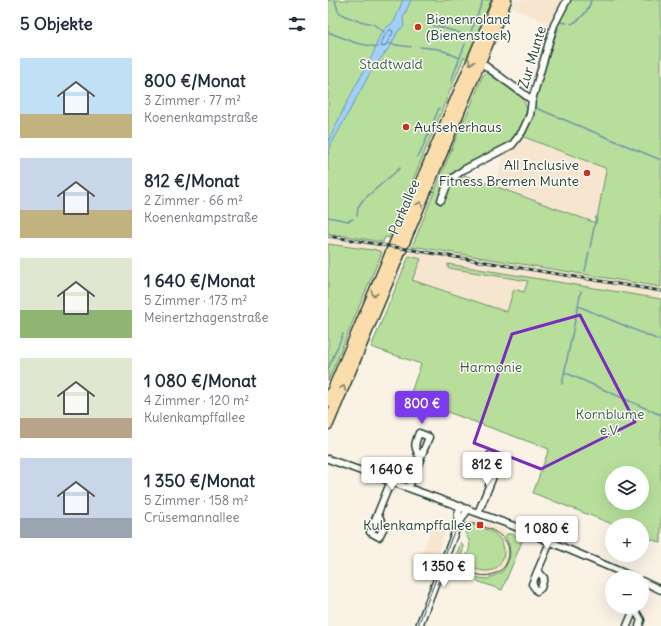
<!DOCTYPE html>
<html lang="de">
<meta charset="utf-8">
<style>
body{margin:0;font-family:Delius,sans-serif;background:#f6f6f7;color:#1f2937;height:100vh;display:flex;flex-direction:column;font-size:15px;white-space:nowrap}
*{box-sizing:border-box;margin:0}
p{font-size:13px;color:#747a83}
.icon{flex:none;width:22px;height:22px;fill:none;stroke:currentColor;stroke-width:2;stroke-linecap:round;stroke-linejoin:round}
.map{position:relative;flex:1;overflow:hidden}
.side{display:flex;flex-direction:column;background:#fff;width:328px}
.side>*{flex:none}
.tools{position:absolute;left:277px;top:466px;display:grid;gap:8px}
.tools a{display:grid;place-items:center;width:44px;height:44px;border-radius:50%;background:#fff;box-shadow:0 4px 16px #0002;font-size:20px}
.price{position:absolute;translate:-50% -34px;padding:0 9px;border-radius:4px;background:#fff;color:#222;font-size:13px;line-height:26px;filter:drop-shadow(0 1px 2px #0008)}
.price::after{content:'';position:absolute;left:50%;top:24px;width:12px;height:9px;margin-left:-6px;background:inherit;clip-path:polygon(0 0,100% 0,50% 100%)}
.price.selected{background:#7c3aed;color:#fff}
ul{padding:0;list-style:none}
li{display:flex;align-items:center;gap:12px;height:100px;padding:0 20px}
li span{display:grid;place-items:center;flex:none;width:112px;height:80px;border-radius:0px;color:#555}
li>.icon{margin-inline-start:auto}
span .icon{width:48px;height:48px;fill:#fffc;stroke-width:1}
li b{font-size:17px}
h2{display:flex;justify-content:space-between;align-items:center;height:48px;padding:0 20px;font-size:17px}
main{display:flex;flex:1;min-height:0}
.map>svg:first-child{display:block}
.built{fill:#f6e6d0}
.green{fill:#b7df9b;stroke:#6b8e68;fill-rule:evenodd}
.water{fill:#a2d0fd;stroke:#6e95ad}
.lines{fill:none;stroke-linecap:round;stroke-linejoin:round}
.shore{stroke:#537884;stroke-width:1}
.stream{stroke:#6e95ad;stroke-width:1.5}
.street-casing{stroke:#1f3d34;stroke-width:9}
.primary-casing{stroke:#1f3d34;stroke-width:13}
.street{stroke:#fdfcf7;stroke-width:6}
.primary{stroke:#fbddab;stroke-width:10}
.tram{stroke:#1f3d34;stroke-width:1}
.rail-casing{stroke:#1f3d34;stroke-width:3}
.rail{stroke:#fdfcf7;stroke-width:1.5;stroke-dasharray:4.5;stroke-linecap:butt}
.oneway{stroke:#82856a}
.marked{fill:none;stroke:#7b2cbf;stroke-width:3;stroke-linejoin:round}
.poi-dot{fill:#c8321e;stroke:#fdfcf7;stroke-width:1.5}
.labels{text-anchor:middle;dominant-baseline:central;stroke-width:3;stroke-linejoin:round;paint-order:stroke}
.poi-label{font-size:14px;fill:#1f3d34;stroke:#fdfcf7;text-anchor:start}
.street-label{font-size:14px;fill:#1f3d34;stroke:#fdfcf7}
.park-label{font-size:14px;fill:#3d5d49;stroke:#fdfcf7}
</style>
<main>
<section class="side">
<h2>5 Objekte<svg class="icon" aria-label="filters" viewBox="0 0 24 24"><path d="M4 7h16M4 17h16"/><circle cx="9" cy="7" r="2"/><circle cx="15" cy="17" r="2"/></svg></h2>
<ul>
<li><span style="background:linear-gradient(#bfe0f5 70%,#c2b280 0)"><svg class="icon" aria-label="home" viewBox="0 0 24 24"><path d="M3 11l9-7 9 7M6 9v11h12V9"/></svg></span><div><b>800 €/Monat</b><p>3 Zimmer · 77 m²</p><p>Koenenkampstraße</p></div></li>
<li><span style="background:linear-gradient(#c9d6e8 65%,#c2b280 0)"><svg class="icon" aria-label="home" viewBox="0 0 24 24"><path d="M3 11l9-7 9 7M6 9v11h12V9"/></svg></span><div><b>812 €/Monat</b><p>2 Zimmer · 66 m²</p><p>Koenenkampstraße</p></div></li>
<li><span style="background:linear-gradient(#dfe7d0 65%,#8fb573 0)"><svg class="icon" aria-label="home" viewBox="0 0 24 24"><path d="M3 11l9-7 9 7M6 9v11h12V9"/></svg></span><div><b>1 640 €/Monat</b><p>5 Zimmer · 173 m²</p><p>Meinertzhagenstraße</p></div></li>
<li><span style="background:linear-gradient(#dfe7d0 75%,#b9a48a 0)"><svg class="icon" aria-label="home" viewBox="0 0 24 24"><path d="M3 11l9-7 9 7M6 9v11h12V9"/></svg></span><div><b>1 080 €/Monat</b><p>4 Zimmer · 120 m²</p><p>Kulenkampffallee</p></div></li>
<li><span style="background:linear-gradient(#c9d6e8 75%,#9aa5b1 0)"><svg class="icon" aria-label="home" viewBox="0 0 24 24"><path d="M3 11l9-7 9 7M6 9v11h12V9"/></svg></span><div><b>1 350 €/Monat</b><p>5 Zimmer · 158 m²</p><p>Crüsemannallee</p></div></li>
</ul>
</section>
<div class="map">
<svg width="333" height="626" viewBox="0 0 333 626">
<rect width="100%" height="100%" fill="#faf2e5"/>
<filter id="ink" filterUnits="userSpaceOnUse"><feTurbulence type="fractalNoise" baseFrequency=".025" numOctaves="2"/><feDisplacementMap in="SourceGraphic" scale="8" xChannelSelector="R" yChannelSelector="G"/><feConvolveMatrix kernelMatrix="1 2 1 2 8 2 1 2 1" color-interpolation-filters="sRGB"/></filter>
<g filter="url(#ink)">
<path class="built" d="M 187,0 L 237,0 L 224,26 L 184,7 Z
M 196,137 L 277,168 L 278,171 L 268,223 L 165,186 L 178,151 L 185,148 Z
M 0,233 L 333,287 L 333,299 L 120,267 L 200,281 L 196,292 L 186,289 L 179,312 L 84,280 L 93,259 L 87,258 L 87,256 L 0,244 Z
M 143,517 L 184,534 L 179,534 L 177,537 L 182,551 L 182,556 L 178,566 L 174,572 L 160,579 L 151,578 L 136,573 L 135,576 L 122,573 L 125,564 L 134,565 L 157,571 L 165,570 L 170,567 L 175,560 L 146,525 L 139,525 Z
M 106,522 L 119,527 L 99,580 L 85,575 Z"/>
<path class="green" d="M 0,0 L 167,0 L 142,60 L 136,57 L 61,238 L 57,237 L 55,242 L 0,233 Z
M 243,0 L 333,0 L 333,287 L 90,247 L 89,248 L 84,247 L 135,121 L 139,115 L 155,75 L 159,72 L 195,98 L 199,109 L 193,129 L 185,139 L 178,145 L 135,168 L 119,180 L 111,200 L 116,202 L 124,182 L 133,174 L 268,223 L 278,171 L 277,168 L 196,137 L 206,108 L 206,98 L 229,23 L 231,23 Z
M 0,244 L 44,250 L 45,249 L 54,252 L 0,381 Z
M 81,256 L 93,259 L 84,280 L 179,312 L 186,289 L 196,292 L 200,281 L 120,268 L 120,264 L 333,299 L 333,543 L 314,536 L 314,525 L 287,525 L 205,493 L 221,449 L 81,398 L 93,364 L 43,347 ZM 284,473 L 314,473 L 314,503 L 284,503 Z
M 146,525 C 155,528 165,531 171,538 C 181,550 175,570 159,571 C 151,571 142,567 134,565 C 140,553 146,545 137,533 L 140,526 Z
M 179,534 L 184,534 L 195,539 L 174,590 L 135,576 L 136,573 L 151,578 L 160,579 L 174,572 L 178,566 L 182,556 L 181,544 L 177,537 Z
M 133,542 C 138,549 133,555 130,562 L 125,564 Z"/>
<path class="water" d="M 75,0 L 83,0 L 75,18 L 76,26 L 70,31 L 63,45 L 42,73 L 4,143 L 0,154 L 0,142 L 19,102 L 45,54 L 52,35 L 59,27 L 66,22 Z"/>
<g class="lines">
<path class="shore" d="M 62,30 L 64,30 L 65,33 L 57,46 L 54,47 L 53,45 L 56,37 Z"/>
<path class="stream" d="M 7,0 L 10,11 L 13,14 L 27,20 L 45,24 L 56,32
M 232,22 L 239,23
M 243,24 C 253,20 261,10 263,0
M 105,26 L 109,26 L 138,35 L 141,33
M 0,32 L 28,43 L 49,47
M 140,39 L 155,0
M 61,44 L 83,47
M 223,46 L 230,29
M 92,47 L 111,49 L 132,58
M 123,81 L 137,44
M 208,98 L 210,92
M 208,106 L 208,108 L 333,160
M 89,157 L 92,154 L 111,108
M 29,216 L 30,207 L 35,200 L 72,168
M 0,217 L 20,221 L 25,219
M 262,248 L 268,217
M 257,271 L 261,252
M 250,306 L 333,341
M 0,369 L 15,334
M 236,372 L 333,415
M 234,384 L 253,291"/>
<defs>
<path id="street" d="M 152,62 L 204,100
M 113,200 L 121,181 L 135,170 L 184,145 L 194,132 L 202,115 L 204,100 L 226,25 L 239,0
M 162,455 L 172,459 L 164,479 C 156,468 158,467 162,455 Z
M 0,459 L 183,525 L 305,577
M 81,487 L 101,437 L 91,433 C 86,445 86,446 92,458
M 150,513 L 164,479
M 50,514 L 56,527 L 51,537 L 42,532 L 63,481
M 129,526 L 130,514 L 133,506
M 210,571 L 216,578 L 213,588 L 209,591 L 204,584 L 222,542
M 314,581 L 333,590
M 306,608 L 313,620 L 311,626
M 91,626 L 129,527 L 140,509
M 299,626 L 307,607"/>
<path id="primary" d="M 0,401 L 170,0
M 0,424 L 178,0"/>
</defs>
<use href="#street" class="street-casing"/>
<use href="#primary" class="primary-casing"/>
<use href="#street" class="street"/>
<use href="#primary" class="primary"/>
<path class="tram" d="M 90,626 L 124,537 C 127,531 131,526 137,524 C 143,523 150,524 156,527 C 171,532 187,543 179,562 C 177,567 173,571 168,573 C 144,585 129,550 109,584"/>
<defs>
<path id="rail" d="M 0,236 L 333,291"/>
</defs>
<use href="#rail" class="rail-casing"/>
<use href="#rail" class="rail"/>
</g>
<defs><path id="oneway-chevron" d="M-2-3.5L2.5 0L-2 3.5" fill="none" stroke-width="1.6" stroke-linecap="round" stroke-linejoin="round"/></defs>
<g class="oneway">
<use href="#oneway-chevron" transform="translate(143 62) rotate(113)"/>
<use href="#oneway-chevron" transform="translate(92 204) rotate(-67)"/>
<use href="#oneway-chevron" transform="translate(46 294) rotate(113)"/>
<use href="#oneway-chevron" transform="translate(15 388) rotate(-67)"/>
</g>
</g>
<path class="marked" d="M 252,315 L 307,422 L 213,469 L 146,443 L 184,334 Z"/>
<g class="poi-dot">
<circle cx="90" cy="27" r="4"/>
<circle cx="78" cy="127" r="4"/>
<circle cx="259" cy="173" r="4"/>
<rect x="148" y="521" width="8" height="8" rx="2"/>
</g>
<g class="labels">
<g class="poi-label">
<text x="98" y="19">Bienenroland<tspan x="98" dy="16">(Bienenstock)</tspan></text>
<text x="86" y="127">Aufseherhaus</text>
<text x="251" y="165" text-anchor="end">All Inclusive<tspan x="251" dy="16">Fitness Bremen Munte</tspan></text>
<text x="144" y="525" text-anchor="end">Kulenkampffallee</text>
</g>
<g class="street-label">
<text transform="translate(204 57) rotate(-73)">Zur Munte</text>
<text transform="translate(76 207) rotate(-67)">Parkallee</text>
</g>
<g class="park-label">
<text x="63" y="64">Stadtwald</text>
<text x="163" y="367">Harmonie</text>
<text x="282" y="414">Kornblume<tspan x="282" dy="16">e.V.</tspan></text>
</g>
</g>
</svg>
<div class="tools">
<a><svg class="icon" aria-label="layers" viewBox="0 0 24 24"><path d="M12 4l9 5-9 5-9-5zM3 14l9 5 9-5"/></svg></a>
<a>+</a>
<a>−</a>
</div>
<b class="price selected" style="left:94px;top:425px">800 €</b>
<b class="price" style="left:159px;top:486px">812 €</b>
<b class="price" style="left:64px;top:491px">1 640 €</b>
<b class="price" style="left:219px;top:550px">1 080 €</b>
<b class="price" style="left:116px;top:588px">1 350 €</b>
</div>
</main>
